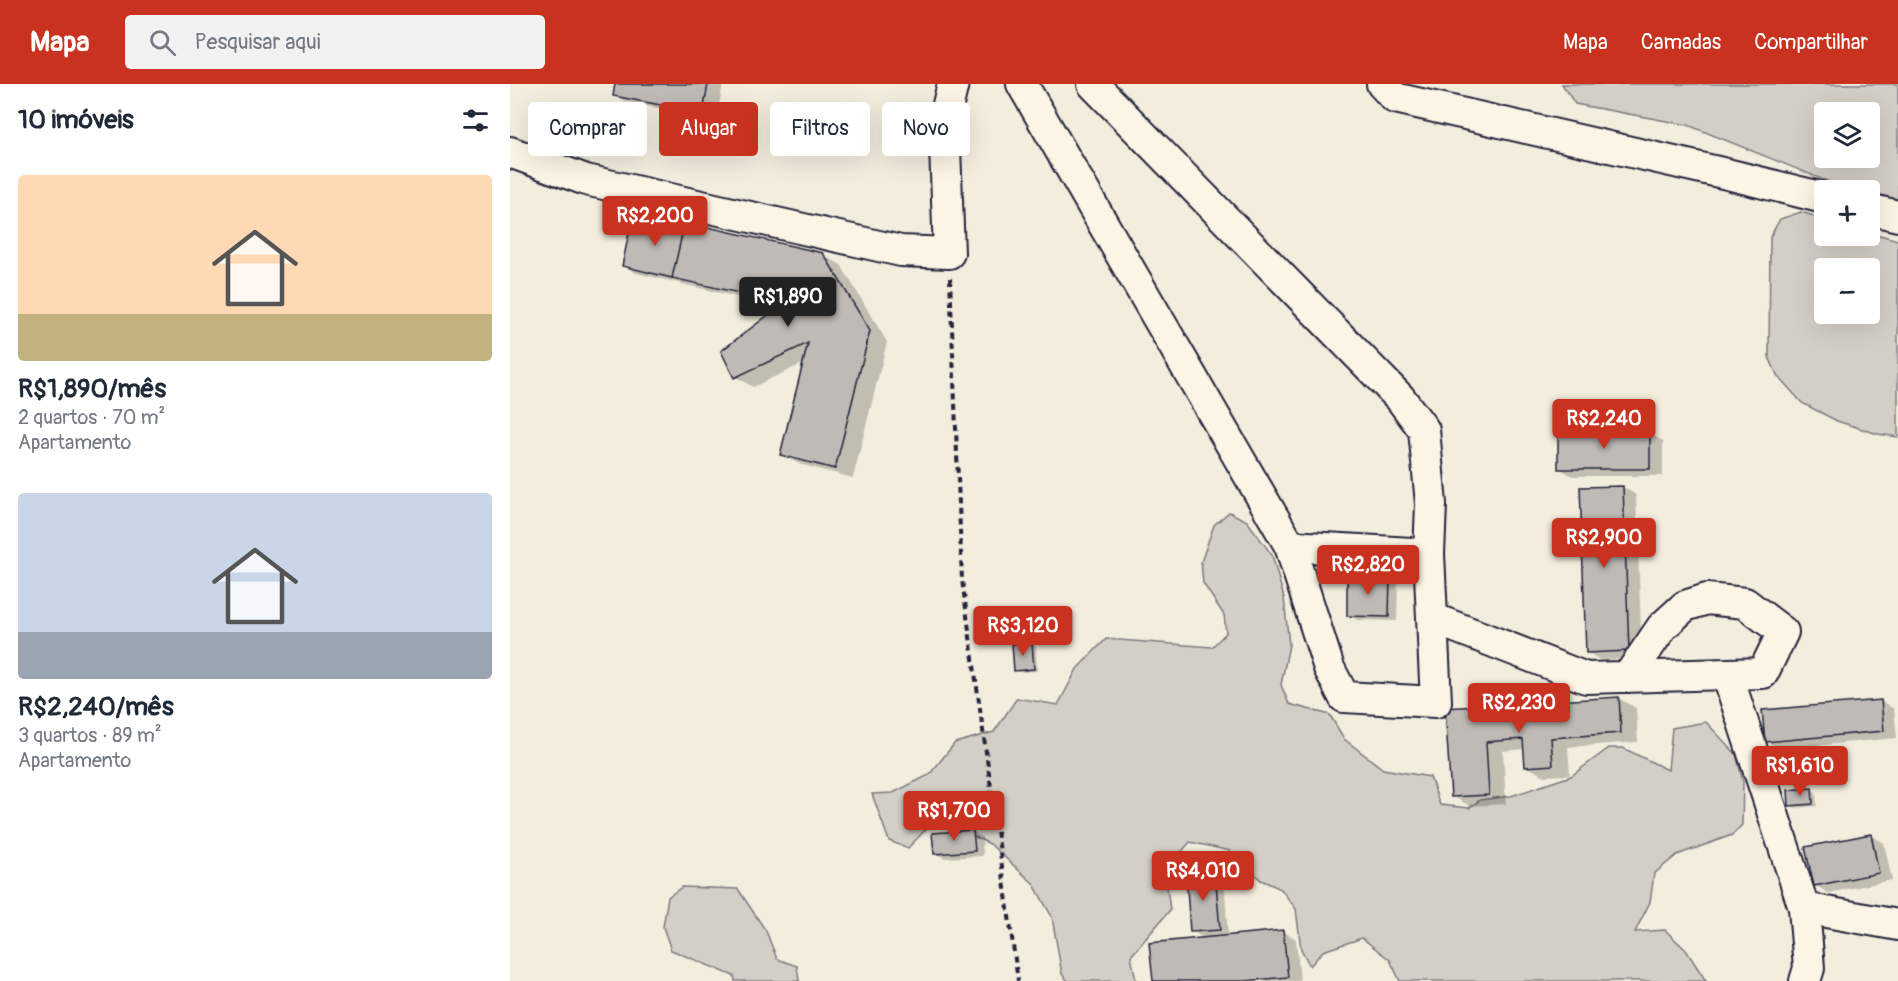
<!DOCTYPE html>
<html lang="pt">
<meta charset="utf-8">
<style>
body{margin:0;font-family:Pangolin,sans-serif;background:#f2f2f3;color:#1f2937;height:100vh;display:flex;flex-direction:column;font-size:22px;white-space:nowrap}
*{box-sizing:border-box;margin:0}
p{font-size:20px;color:#747a83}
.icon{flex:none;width:33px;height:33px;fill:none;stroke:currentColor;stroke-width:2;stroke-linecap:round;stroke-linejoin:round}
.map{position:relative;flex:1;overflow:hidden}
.sheet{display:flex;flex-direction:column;background:#fff;width:510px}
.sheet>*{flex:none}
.top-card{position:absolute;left:18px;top:18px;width:570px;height:54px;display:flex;gap:12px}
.buttons{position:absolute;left:1304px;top:18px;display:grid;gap:12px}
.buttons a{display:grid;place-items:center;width:66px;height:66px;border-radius:6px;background:#fff;box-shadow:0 6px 24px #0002;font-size:30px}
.price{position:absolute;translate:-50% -51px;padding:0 14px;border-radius:6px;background:#c8321e;color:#fff;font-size:20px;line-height:39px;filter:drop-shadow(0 2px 3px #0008)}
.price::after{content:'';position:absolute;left:50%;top:36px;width:18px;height:14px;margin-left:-9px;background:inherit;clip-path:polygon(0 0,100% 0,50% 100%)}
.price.current{background:#222;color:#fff}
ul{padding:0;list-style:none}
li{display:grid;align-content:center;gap:12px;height:318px;padding:0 18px}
li span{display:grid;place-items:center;height:186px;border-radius:6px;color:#555}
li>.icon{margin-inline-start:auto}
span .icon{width:108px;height:108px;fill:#fffc;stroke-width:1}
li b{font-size:26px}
h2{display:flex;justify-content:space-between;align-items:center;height:72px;padding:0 18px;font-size:26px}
.pill{padding:0 21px;border-radius:6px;background:#fff;box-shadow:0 6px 24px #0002;font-size:21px;line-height:54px}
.pill.current{background:#c8321e;color:#fff}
header{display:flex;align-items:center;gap:36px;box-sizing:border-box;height:84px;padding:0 30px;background:#c8321e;color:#fff}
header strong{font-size:28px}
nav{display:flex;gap:33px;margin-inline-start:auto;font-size:21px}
.search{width:420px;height:54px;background:#f2f2f3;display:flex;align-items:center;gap:15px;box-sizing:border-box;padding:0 21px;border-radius:6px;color:#747a83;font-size:22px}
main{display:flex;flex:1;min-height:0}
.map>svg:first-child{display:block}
.green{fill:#d4cfc6;stroke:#7b7880;stroke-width:1.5;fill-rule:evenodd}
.shadow{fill:#0003}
.building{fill:#bfbab6;stroke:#22223b;stroke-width:1.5}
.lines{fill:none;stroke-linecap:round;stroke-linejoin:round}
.minor-casing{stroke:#22223b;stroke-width:34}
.path{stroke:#22223b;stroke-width:4;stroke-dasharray:6 4.5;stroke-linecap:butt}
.minor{stroke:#fcf5e5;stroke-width:30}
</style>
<header>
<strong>Mapa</strong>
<div class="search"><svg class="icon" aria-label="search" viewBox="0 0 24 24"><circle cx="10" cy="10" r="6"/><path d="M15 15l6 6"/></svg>Pesquisar aqui</div>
<nav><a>Mapa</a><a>Camadas</a><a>Compartilhar</a></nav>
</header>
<main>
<section class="sheet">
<h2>10 imóveis<svg class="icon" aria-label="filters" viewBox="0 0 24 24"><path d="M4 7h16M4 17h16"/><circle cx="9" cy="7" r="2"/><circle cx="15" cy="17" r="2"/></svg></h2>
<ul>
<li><span style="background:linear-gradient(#ffd9b3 75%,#c2b280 0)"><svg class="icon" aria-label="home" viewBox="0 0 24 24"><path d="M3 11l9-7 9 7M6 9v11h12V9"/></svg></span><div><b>R$1,890/mês</b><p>2 quartos · 70 m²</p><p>Apartamento</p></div></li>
<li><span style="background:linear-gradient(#c9d6e8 75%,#9aa5b1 0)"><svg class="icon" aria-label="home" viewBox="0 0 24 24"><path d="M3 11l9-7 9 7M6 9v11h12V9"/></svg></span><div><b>R$2,240/mês</b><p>3 quartos · 89 m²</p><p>Apartamento</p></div></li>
</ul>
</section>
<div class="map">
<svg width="1388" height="897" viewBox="0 0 1388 897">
<rect width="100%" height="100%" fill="#f3edde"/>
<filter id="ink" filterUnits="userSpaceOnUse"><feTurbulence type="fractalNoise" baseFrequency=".0167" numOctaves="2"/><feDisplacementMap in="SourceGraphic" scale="12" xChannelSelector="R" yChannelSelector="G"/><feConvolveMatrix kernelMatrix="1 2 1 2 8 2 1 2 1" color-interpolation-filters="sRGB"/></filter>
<g filter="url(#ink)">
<path class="green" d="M 1052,0 L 1388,0 L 1388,116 L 1359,113 L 1359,106 L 1339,106 L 1178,41 L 1065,20 ZM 1314,28 L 1359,28 L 1359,74 L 1314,74 Z
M 1291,128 L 1314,135 L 1314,152 L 1359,152 L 1359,148 L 1388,156 L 1388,353 L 1368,350 L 1327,337 L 1292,319 L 1267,291 L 1259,273 L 1260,153 L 1270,135 ZM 1359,184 L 1359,230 L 1314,230 L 1314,184 Z
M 719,428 L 737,437 L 762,471 L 774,514 L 779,561 L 771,601 L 779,620 L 820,631 L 834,655 L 873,685 L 920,693 L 930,721 L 959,724 L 970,716 L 1001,712 L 1061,692 L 1099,664 L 1113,664 L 1158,686 L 1162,644 L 1196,638 L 1226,670 L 1233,698 L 1232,741 L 1222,751 L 1167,771 L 1144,790 L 1140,818 L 1125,848 L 1155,846 L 1176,866 L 1196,897 L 890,897 L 880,876 L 852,854 L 813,867 L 800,882 L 791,865 L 786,825 L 771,805 L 751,796 L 720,767 L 680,758 L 655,787 L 660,826 L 621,872 L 626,897 L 558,897 L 552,890 L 542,833 L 523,799 L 480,760 L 426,735 L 398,764 L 379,757 L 362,710 L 383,709 L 419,691 L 445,659 L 484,648 L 507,614 L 548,621 L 567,585 L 596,555 L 702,563 L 716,549 L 714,531 L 693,499 L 691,478 L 704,441 Z
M 172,803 L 228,805 L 256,847 L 267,875 L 287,882 L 289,897 L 225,897 L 224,892 L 161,866 L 153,843 L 158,813 Z"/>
<path class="shadow" d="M 106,0 L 213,0 L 206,36 L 117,18 L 104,11 Z
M 143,151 L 313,171 L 331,181 L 377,258 L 343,394 L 289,380 L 272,370 L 294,279 L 243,303 L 226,293 L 212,267 L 270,223 L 126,189 L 113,181 Z
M 1140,349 L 1153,357 L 1153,392 L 1062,392 L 1049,384 Z
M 1113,403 L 1126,411 L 1132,574 L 1090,576 L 1077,568 Z
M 879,493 L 888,498 L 887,537 L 847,536 L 838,531 Z
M 522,560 L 526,563 L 527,587 L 509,588 L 505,586 Z
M 1108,614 L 1126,624 L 1128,658 L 1058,663 L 1060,691 L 1034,692 L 1016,682 L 1015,665 L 993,667 L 996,720 L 960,722 L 942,712 L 936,625 Z
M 1371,617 L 1384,625 L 1387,654 L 1269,665 L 1256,657 Z
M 1302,705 L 1306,708 L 1307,722 L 1285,724 L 1281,721 Z
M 463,748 L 472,753 L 473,772 L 434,774 L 425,769 Z
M 1361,751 L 1374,759 L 1382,796 L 1318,809 L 1305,801 Z
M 705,788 L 714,793 L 718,853 L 773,847 L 786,855 L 790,897 L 644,897 L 695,855 L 682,847 Z"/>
<path class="building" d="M 105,0 L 198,0 L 193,29 L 103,12 Z
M 146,131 L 175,138 L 162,194 L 112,182 L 120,144 L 142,149 Z
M 175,138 L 313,169 L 360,247 L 325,385 L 270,371 L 298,259 L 224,294 L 211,267 L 274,219 L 162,194 Z
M 1048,347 L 1140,347 L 1140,385 L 1048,385 Z
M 1113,402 L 1119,567 L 1076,569 L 1070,403 Z
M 837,491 L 880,492 L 879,533 L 837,532 Z
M 522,559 L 524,585 L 504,587 L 502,560 Z
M 1109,613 L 1111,649 L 1041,654 L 1043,681 L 1015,683 L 1013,655 L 976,658 L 979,711 L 941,713 L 935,624 Z
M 1371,616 L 1374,647 L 1255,658 L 1252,626 Z
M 1302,704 L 1303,720 L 1279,722 L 1278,706 Z
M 463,746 L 465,767 L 424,770 L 422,749 Z
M 1361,750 L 1369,789 L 1304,802 L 1295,763 Z
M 705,787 L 710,846 L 680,848 L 676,789 Z
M 773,846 L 778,893 L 735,897 L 643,897 L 639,859 Z"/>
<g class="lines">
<defs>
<path id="minor" d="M 512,0 L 780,462 L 919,470
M 583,0 L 890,314 L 914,346 L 921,420 L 919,470 L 926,618 L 834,613 L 819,584 L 780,462
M 872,0 L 885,14 L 1217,90 L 1314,114
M 0,68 L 76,96 L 391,167 L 439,169 L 434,37 L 443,0
M 1359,125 L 1388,132
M 922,534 L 1076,594 L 1253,589 L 1273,548 L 1235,519 L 1197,515 L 1175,522 L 1152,543 L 1118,593
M 1217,590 L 1294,824 L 1299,884 L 1295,897
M 1294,824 L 1388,841"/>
</defs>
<use href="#minor" class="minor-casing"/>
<path class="path" d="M 440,194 L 452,496 L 508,897"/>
<use href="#minor" class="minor"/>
</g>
</g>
</svg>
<div class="buttons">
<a><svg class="icon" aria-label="layers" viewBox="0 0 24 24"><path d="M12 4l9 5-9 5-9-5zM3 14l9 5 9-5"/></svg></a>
<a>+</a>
<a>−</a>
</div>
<b class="price" style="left:145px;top:163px">R$2,200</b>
<b class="price current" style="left:278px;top:244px">R$1,890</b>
<b class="price" style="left:1094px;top:366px">R$2,240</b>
<b class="price" style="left:1094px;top:485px">R$2,900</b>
<b class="price" style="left:858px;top:512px">R$2,820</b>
<b class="price" style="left:513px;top:573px">R$3,120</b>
<b class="price" style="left:1009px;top:650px">R$2,230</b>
<b class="price" style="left:1290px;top:713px">R$1,610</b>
<b class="price" style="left:444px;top:758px">R$1,700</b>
<b class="price" style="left:693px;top:818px">R$4,010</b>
<div class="top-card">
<a class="pill">Comprar</a>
<a class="pill current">Alugar</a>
<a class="pill">Filtros</a>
<a class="pill">Novo</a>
</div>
</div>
</main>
